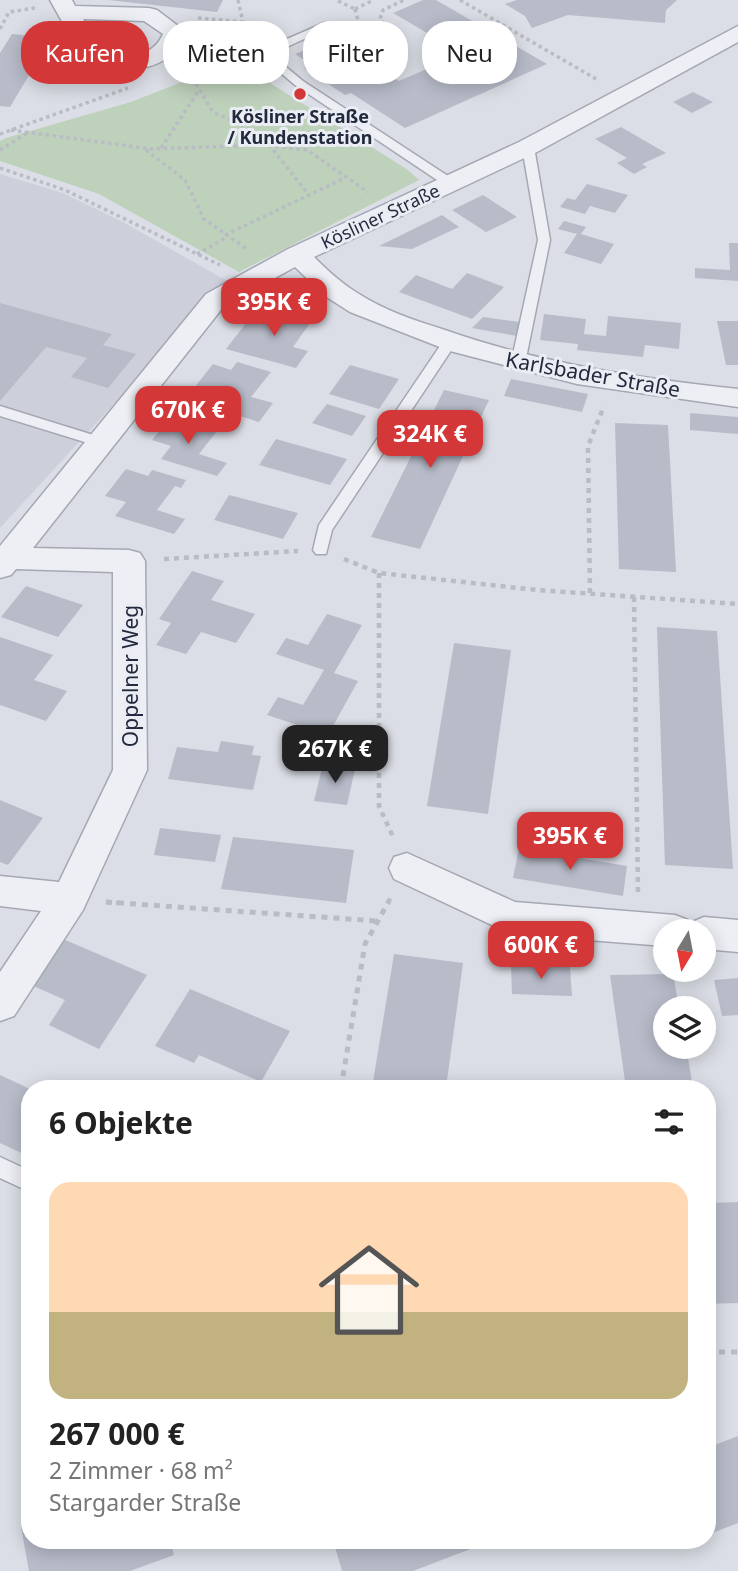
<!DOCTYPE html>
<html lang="de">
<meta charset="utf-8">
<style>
body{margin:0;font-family:"Noto Sans",sans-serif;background:#f2f2f2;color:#222;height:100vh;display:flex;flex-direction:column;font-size:26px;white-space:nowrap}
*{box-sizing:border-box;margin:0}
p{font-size:23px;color:#767676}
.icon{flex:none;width:38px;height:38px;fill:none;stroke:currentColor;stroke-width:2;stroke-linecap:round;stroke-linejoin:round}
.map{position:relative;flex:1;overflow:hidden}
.side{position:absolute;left:21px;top:1080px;width:695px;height:469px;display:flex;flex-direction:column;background:#fff;border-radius:28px;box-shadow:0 4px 18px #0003}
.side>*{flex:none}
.top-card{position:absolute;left:21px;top:21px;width:696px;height:63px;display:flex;gap:14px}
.needle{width:46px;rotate:190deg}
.tools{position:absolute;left:653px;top:919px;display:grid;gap:14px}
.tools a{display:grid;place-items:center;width:63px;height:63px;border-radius:50%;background:#fff;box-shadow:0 4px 18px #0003;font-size:35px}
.price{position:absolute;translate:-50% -60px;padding:0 16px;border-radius:14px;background:#d43738;color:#fff;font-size:23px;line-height:46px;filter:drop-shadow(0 2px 4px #0008)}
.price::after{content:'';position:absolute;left:50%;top:42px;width:21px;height:16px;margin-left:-10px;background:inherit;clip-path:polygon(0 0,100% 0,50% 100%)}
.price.active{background:#222;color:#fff}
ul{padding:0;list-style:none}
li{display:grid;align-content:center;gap:14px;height:371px;padding:0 28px}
li span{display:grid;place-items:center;height:217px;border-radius:21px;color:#555}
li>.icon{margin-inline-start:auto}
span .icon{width:126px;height:126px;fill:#fffc;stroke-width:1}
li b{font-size:30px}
h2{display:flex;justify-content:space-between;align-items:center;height:84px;padding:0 28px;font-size:30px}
.tag{padding:0 24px;border-radius:28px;background:#fff;box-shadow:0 4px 18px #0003;font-size:24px;line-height:63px}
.tag.active{background:#d43738;color:#fff}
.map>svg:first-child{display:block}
.built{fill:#cdd0db}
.green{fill:#bed1bb}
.building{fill:#b8bcc9}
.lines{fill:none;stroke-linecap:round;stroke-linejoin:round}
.lane-casing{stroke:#a4a8b3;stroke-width:3}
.street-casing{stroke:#a4a8b3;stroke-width:3}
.path-far2{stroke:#b9bcc4;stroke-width:3.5;stroke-dasharray:3.5 3.5;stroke-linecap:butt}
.path-far1{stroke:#b9bcc4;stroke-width:4.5;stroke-dasharray:5 5;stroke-linecap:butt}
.path{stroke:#b9bcc4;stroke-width:5;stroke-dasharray:6 6;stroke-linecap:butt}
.lane{fill:#edeff4;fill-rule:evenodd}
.street{fill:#edeff4;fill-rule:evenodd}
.poi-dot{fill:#d43738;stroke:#eaedf4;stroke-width:2.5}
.labels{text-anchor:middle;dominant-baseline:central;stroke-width:6;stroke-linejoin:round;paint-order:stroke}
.far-poi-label{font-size:18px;font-weight:bold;fill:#242a3d;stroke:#eaedf4}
.far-street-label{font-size:18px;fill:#242a3d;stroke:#eaedf4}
.street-label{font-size:21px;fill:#242a3d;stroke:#eaedf4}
</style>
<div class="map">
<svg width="738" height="1571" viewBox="0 0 738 1571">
<rect width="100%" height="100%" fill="#dbdee6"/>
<path class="built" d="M 0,174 L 63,193 L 123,222 L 227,281 L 0,528 Z"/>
<path class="green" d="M 235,61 L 408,170 L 419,180 L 239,272 L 99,194 L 0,161 L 0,141 L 6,138 L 131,102 Z"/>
<path class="building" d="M 108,0 L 223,0 L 217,12 Z
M 423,0 L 436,0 L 547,64 L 405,128 L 351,93 L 345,95 L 304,68 L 312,65 L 295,54 L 333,39 L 399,81 L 429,68 L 440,75 L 473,60 L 393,13 Z
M 517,0 L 677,0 L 666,10 L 665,23 L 568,15 L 532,28 L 525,16 L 505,4 Z
M 12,34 L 51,38 L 10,107 L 0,106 L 0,53 Z
M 693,92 L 713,102 L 692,113 L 673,102 Z
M 621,127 L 666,153 L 642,164 L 647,167 L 634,174 L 617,163 L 627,158 L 595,139 Z
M 587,184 L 628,195 L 615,213 L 590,206 L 585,214 L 560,207 L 567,198 L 575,200 Z
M 483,195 L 517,217 L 486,232 L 452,210 Z
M 442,215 L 459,227 L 412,249 L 379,246 Z
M 564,221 L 586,227 L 581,234 L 614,244 L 601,264 L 564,253 L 577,234 L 558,229 Z
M 729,243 L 738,243 L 738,281 L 695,278 L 695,268 L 730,270 Z
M 467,273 L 504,287 L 472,319 L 399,292 L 416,275 L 452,289 Z
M 0,303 L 112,334 L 103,345 L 136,354 L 108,388 L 71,377 L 87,358 L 46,347 L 0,401 Z
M 284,308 L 315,316 L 293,347 L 308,351 L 296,368 L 226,349 L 253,314 L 275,320 Z
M 544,314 L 586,319 L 584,334 L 606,336 L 608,316 L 681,323 L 679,349 L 645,345 L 643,357 L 577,350 L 578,344 L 540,340 Z
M 483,317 L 520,322 L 517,336 L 472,328 Z
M 717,321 L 738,321 L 738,365 L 726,365 Z
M 237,362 L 271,372 L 251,397 L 273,403 L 259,422 L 203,405 L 212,394 L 194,388 L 213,364 L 231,370 Z
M 350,365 L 399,379 L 379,409 L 329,394 Z
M 511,379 L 588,394 L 582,412 L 504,396 Z
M 444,390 L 489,400 L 420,549 L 371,537 Z
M 327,404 L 366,416 L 352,436 L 312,423 Z
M 690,413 L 738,417 L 738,434 L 690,430 Z
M 171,417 L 217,431 L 199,454 L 227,463 L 217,476 L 161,459 L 171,446 L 152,440 Z
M 615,423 L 668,425 L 676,572 L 619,569 Z
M 276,439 L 347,459 L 330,485 L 259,465 Z
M 126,469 L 148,476 L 152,470 L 186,480 L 181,488 L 175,486 L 157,510 L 185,519 L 174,534 L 115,516 L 126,502 L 105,496 Z
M 229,495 L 298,513 L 283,539 L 214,520 Z
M 192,571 L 224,581 L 211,600 L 255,614 L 236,643 L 201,632 L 186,654 L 156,645 L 171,623 L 159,619 Z
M 26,586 L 83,605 L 58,637 L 1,617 Z
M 327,614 L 362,625 L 334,673 L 358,681 L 328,735 L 267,715 L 278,697 L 303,705 L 324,670 L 276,654 L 286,638 L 308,645 Z
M 657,627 L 717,631 L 733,869 L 665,865 Z
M 0,637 L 53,655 L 34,680 L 67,691 L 46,721 L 0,705 Z
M 454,643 L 511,650 L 488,814 L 427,806 Z
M 221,741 L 254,746 L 252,755 L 261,756 L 253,790 L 168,779 L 177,747 L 218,752 Z
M 323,764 L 355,769 L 347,805 L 314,801 Z
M 0,800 L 43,818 L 8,865 L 0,862 Z
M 160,828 L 221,835 L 215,862 L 154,855 Z
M 233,837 L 354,850 L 346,903 L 221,889 Z
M 519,848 L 627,866 L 623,896 L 513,878 Z
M 63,939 L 147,975 L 99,1049 L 49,1025 L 65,1000 L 31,985 Z
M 394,954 L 463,963 L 446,1088 L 372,1088 Z
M 511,965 L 570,967 L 572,996 L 512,994 Z
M 673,974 L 679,1008 L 665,1008 L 665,1046 L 686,1046 L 693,1088 L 626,1088 L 610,975 Z
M 738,978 L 738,1015 L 722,1016 L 714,980 Z
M 190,989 L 290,1031 L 261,1082 L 199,1055 L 194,1063 L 155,1046 Z
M 0,1075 L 30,1089 L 30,1157 L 0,1143 Z
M 707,1183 L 712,1203 L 738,1202 L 738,1303 L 707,1304 Z
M 738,1436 L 738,1523 L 707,1535 L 707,1448 Z
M 30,1523 L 30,1540 L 170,1540 L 174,1555 L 130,1571 L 29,1571 L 21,1527 Z
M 333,1540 L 480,1540 L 481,1545 L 413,1571 L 342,1571 Z
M 668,1540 L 693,1540 L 671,1549 Z"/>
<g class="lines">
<defs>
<path id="lane" d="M 324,23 L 334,25 L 274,53 L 274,57 L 303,81 L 454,180 L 454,186 L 446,186 L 295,85 L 263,58 L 264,49 Z
M 528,143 L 534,147 L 550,240 L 525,363 L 518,367 L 511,363 L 538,240 L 522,147 Z
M 449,339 L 456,343 L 332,530 L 326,554 L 316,554 L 313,550 L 319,525 L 444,340 Z
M 0,406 L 106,439 L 108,442 L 101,447 L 0,416 Z
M 0,1157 L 30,1171 L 30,1192 L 0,1178 Z"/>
<path id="street" d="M 50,0 L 72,0 L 75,6 L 149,8 L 157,10 L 186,32 C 165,79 125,71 83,59 ZM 83,19 L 144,21 L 163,34 C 151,61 124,56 100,49 Z
M 738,26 L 738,42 L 537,152 L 314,257 C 328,271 342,284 359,294 C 384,310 413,320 442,329 C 538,363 637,378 738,389 L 738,407 L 577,384 L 450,351 L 350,312 L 325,296 L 295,267 L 224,306 L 33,548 L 129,550 L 140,553 L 145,561 L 147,770 L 83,910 L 14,1016 L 0,1021 L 0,972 L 41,911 L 0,906 L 0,876 L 59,882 L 113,770 L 113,572 L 16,569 L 11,575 L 0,578 L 0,546 L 206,294 L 288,249 L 519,142 Z
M 407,853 L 515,902 L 675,915 L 688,920 L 690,923 L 704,917 L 738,920 L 738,952 L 704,949 L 704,931 L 665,931 L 665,946 L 511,934 L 394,879 L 389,868 L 394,857 Z"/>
</defs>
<use href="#lane" class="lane-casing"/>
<use href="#street" class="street-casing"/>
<path class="path-far2" d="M 238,0 L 243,22 L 257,34
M 460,0 L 596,79
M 338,1 L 355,9
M 355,9 L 359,24 L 382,32 L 390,29 L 380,19 L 383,10 L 404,0
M 355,9 L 374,0
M 198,18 L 243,22
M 0,29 L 9,12 L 35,8
M 349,35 L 390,61
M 191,63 L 251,38
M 185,66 L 213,112 L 244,126 L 270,146 L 309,195
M 11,130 L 151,149 L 266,145 L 307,150 L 368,192
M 0,134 L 128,88
M 161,148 L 199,90
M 0,150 L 27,133
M 146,150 L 185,180 L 204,219 L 247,249
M 0,168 L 65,190 L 220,265
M 225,235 L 345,178
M 197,254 L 227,237"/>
<path class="path-far1" d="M 164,559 L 298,551
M 344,559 L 379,573 L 537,590 L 738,604
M 379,573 L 379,806 L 394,839
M 590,593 L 588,446 L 604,406
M 634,597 L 638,893
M 106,902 L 120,903
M 388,903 L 391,897"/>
<path class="path" d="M 106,902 L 377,921
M 341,1088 L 365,944 L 389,901
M 707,1352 L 738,1352"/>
<use href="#lane" class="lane"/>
<use href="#street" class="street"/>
</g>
<circle class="poi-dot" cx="300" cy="94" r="7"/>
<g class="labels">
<g class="far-poi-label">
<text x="300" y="116">Kösliner Straße<tspan x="300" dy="21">/ Kundenstation</tspan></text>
</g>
<g class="far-street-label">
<text transform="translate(380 216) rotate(-25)">Kösliner Straße</text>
</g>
<g class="street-label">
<text transform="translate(593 374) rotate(10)">Karlsbader Straße</text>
<text transform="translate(130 676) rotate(-90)">Oppelner Weg</text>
</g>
</g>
</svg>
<div class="tools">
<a><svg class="needle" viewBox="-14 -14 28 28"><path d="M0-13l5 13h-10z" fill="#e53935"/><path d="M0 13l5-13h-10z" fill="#767676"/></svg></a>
<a><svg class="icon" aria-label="layers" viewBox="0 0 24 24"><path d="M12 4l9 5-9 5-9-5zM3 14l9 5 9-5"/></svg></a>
</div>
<b class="price" style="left:274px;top:338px">395K €</b>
<b class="price" style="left:188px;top:446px">670K €</b>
<b class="price" style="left:430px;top:470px">324K €</b>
<b class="price active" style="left:335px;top:785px">267K €</b>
<b class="price" style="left:570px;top:872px">395K €</b>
<b class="price" style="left:541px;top:981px">600K €</b>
<div class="top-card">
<a class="tag active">Kaufen</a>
<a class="tag">Mieten</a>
<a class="tag">Filter</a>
<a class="tag">Neu</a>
</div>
<section class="side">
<h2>6 Objekte<svg class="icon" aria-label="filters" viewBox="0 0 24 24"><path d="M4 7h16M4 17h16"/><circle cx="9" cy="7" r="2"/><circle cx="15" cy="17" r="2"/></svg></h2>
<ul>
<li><span style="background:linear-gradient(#ffd9b3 60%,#c2b280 0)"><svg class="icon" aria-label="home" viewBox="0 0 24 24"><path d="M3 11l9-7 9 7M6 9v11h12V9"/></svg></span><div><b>267 000 €</b><p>2 Zimmer · 68 m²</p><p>Stargarder Straße</p></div></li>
</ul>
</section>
</div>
